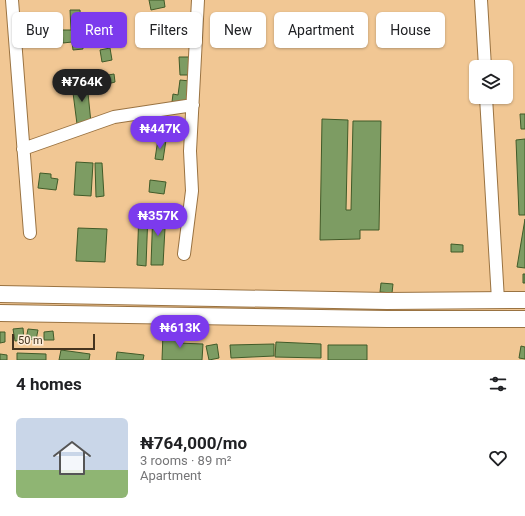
<!DOCTYPE html>
<meta charset="utf-8">
<style>
body{margin:0;font-family:Roboto,sans-serif;background:#f6f6f6;color:#202124;height:100vh;display:flex;flex-direction:column;font-size:15px;white-space:nowrap}
*{box-sizing:border-box;margin:0}
p{font-size:13px;color:#757577}
.icon{flex:none;width:22px;height:22px;fill:none;stroke:currentColor;stroke-width:2;stroke-linecap:round;stroke-linejoin:round}
.map{position:relative;height:360px;overflow:hidden}
.side{display:flex;flex-direction:column;background:#fff;flex:1}
.side>*{flex:none}
.top-card{position:absolute;left:12px;top:12px;width:501px;height:36px;display:flex;gap:8px}
.controls{position:absolute;left:469px;top:60px;display:grid;gap:8px}
.controls a{display:grid;place-items:center;width:44px;height:44px;border-radius:6px;background:#fff;box-shadow:0 1px 3px #0004;font-size:20px}
.scale{position:absolute;left:12px;bottom:10px;width:83px;box-sizing:border-box;padding-left:4px;border:2px solid #45341f;border-top:0;font-size:11px;line-height:14px;white-space:nowrap;color:#45341f;-webkit-text-stroke:3px #feedd9;paint-order:stroke}
.price{position:absolute;translate:-50% -34px;padding:0 9px;border-radius:14px;background:#7c3aed;color:#fff;font-size:13px;line-height:26px;filter:drop-shadow(0 1px 2px #0008)}
.price::after{content:'';position:absolute;left:50%;top:24px;width:12px;height:9px;margin-left:-6px;background:inherit;clip-path:polygon(0 0,100% 0,50% 100%)}
.price.on{background:#222;color:#fff}
ul{padding:0;list-style:none}
li{display:flex;align-items:center;gap:12px;height:100px;padding:0 16px}
li span{display:grid;place-items:center;flex:none;width:112px;height:80px;border-radius:6px;color:#555}
li>.icon{margin-inline-start:auto}
span .icon{width:48px;height:48px;fill:#fffc;stroke-width:1}
li b{font-size:17px}
h2{display:flex;justify-content:space-between;align-items:center;height:48px;padding:0 16px;font-size:17px}
.chip{padding:0 14px;border-radius:6px;background:#fff;box-shadow:0 1px 3px #0004;font-size:14px;line-height:36px}
.chip.on{background:#7c3aed;color:#fff}
.map>svg:first-child{display:block}
.building{fill:#7d9c63;stroke:#415b29}
.lines{fill:none;stroke-linecap:round;stroke-linejoin:round}
.minor-casing{stroke:#9a7342;stroke-width:14}
.major-casing{stroke:#9a7342;stroke-width:18}
.minor{stroke:#fff;stroke-width:12}
.major{stroke:#fff;stroke-width:16}
</style>
<div class="map">
<svg width="525" height="360" viewBox="0 0 525 360">
<rect width="100%" height="100%" fill="#f1c794"/>
<path class="building" d="M 149,0 L 164,0 L 165,7 L 151,10 Z
M 70,10 L 80,10 L 83,49 L 73,50 L 72,42 L 63,43 L 62,30 L 71,30 Z
M 110,48 L 112,60 L 102,62 L 100,50 Z
M 179,57 L 190,57 L 190,75 L 180,75 Z
M 114,74 L 115,82 L 104,85 L 102,76 Z
M 180,80 L 190,81 L 188,103 L 172,102 L 173,94 L 178,95 Z
M 87,83 L 91,123 L 77,124 L 72,85 Z
M 520,114 L 525,114 L 525,129 L 521,129 Z
M 322,119 L 348,120 L 346,210 L 351,210 L 353,121 L 381,121 L 379,230 L 360,230 L 360,239 L 320,240 Z
M 158,139 L 166,140 L 163,160 L 155,159 Z
M 525,139 L 525,215 L 519,215 L 516,140 Z
M 76,162 L 93,163 L 91,196 L 74,195 Z
M 95,163 L 102,163 L 104,196 L 96,197 Z
M 40,173 L 51,174 L 51,178 L 58,179 L 56,190 L 38,188 Z
M 150,180 L 166,182 L 164,194 L 149,192 Z
M 153,209 L 166,210 L 163,265 L 151,265 Z
M 139,212 L 148,213 L 146,266 L 137,265 Z
M 525,219 L 525,268 L 517,267 Z
M 78,228 L 107,229 L 105,262 L 76,261 Z
M 451,244 L 463,245 L 463,252 L 451,252 Z
M 523,274 L 525,274 L 525,283 L 523,283 Z
M 381,283 L 393,284 L 392,293 L 380,292 Z
M 23,328 L 24,340 L 15,341 L 13,329 Z
M 28,329 L 38,330 L 36,340 L 26,339 Z
M 53,331 L 54,340 L 44,340 L 44,332 Z
M 0,332 L 5,332 L 5,342 L 0,343 Z
M 163,333 L 178,333 L 178,343 L 203,344 L 202,360 L 162,360 Z
M 276,342 L 321,344 L 321,358 L 275,357 Z
M 217,344 L 219,358 L 209,360 L 206,346 Z
M 274,344 L 274,356 L 231,358 L 230,345 Z
M 328,345 L 367,345 L 367,360 L 328,360 Z
M 521,346 L 525,347 L 525,359 L 519,358 Z
M 61,350 L 90,354 L 89,360 L 59,360 Z
M 117,352 L 144,355 L 143,360 L 116,360 Z
M 17,353 L 46,354 L 46,360 L 17,360 Z
M 0,354 L 7,355 L 7,360 L 0,360 Z"/>
<g class="lines">
<defs>
<path id="minor" d="M 12,0 L 30,233
M 481,0 L 485,67
M 486,97 L 498,300
M 23,149 L 114,117 L 193,105
M 184,254 L 192,191 L 190,151 L 198,0"/>
<path id="major" d="M 0,294 L 387,301 L 525,300
M 0,313 L 387,319 L 525,319"/>
</defs>
<use href="#minor" class="minor-casing"/>
<use href="#major" class="major-casing"/>
<use href="#minor" class="minor"/>
<use href="#major" class="major"/>
</g>
</svg>
<div class="controls">
<a><svg class="icon" aria-label="layers" viewBox="0 0 24 24"><path d="M12 4l9 5-9 5-9-5zM3 14l9 5 9-5"/></svg></a>
</div>
<div class="scale">50 m</div>
<b class="price on" style="left:82px;top:103px">₦764K</b>
<b class="price" style="left:160px;top:150px">₦447K</b>
<b class="price" style="left:158px;top:237px">₦357K</b>
<b class="price" style="left:180px;top:349px">₦613K</b>
<div class="top-card">
<a class="chip">Buy</a>
<a class="chip on">Rent</a>
<a class="chip">Filters</a>
<a class="chip">New</a>
<a class="chip">Apartment</a>
<a class="chip">House</a>
</div>
</div>
<section class="side">
<h2>4 homes<svg class="icon" aria-label="filters" viewBox="0 0 24 24"><path d="M4 7h16M4 17h16"/><circle cx="9" cy="7" r="2"/><circle cx="15" cy="17" r="2"/></svg></h2>
<ul>
<li><span style="background:linear-gradient(#c9d6e8 65%,#8fb573 0)"><svg class="icon" aria-label="home" viewBox="0 0 24 24"><path d="M3 11l9-7 9 7M6 9v11h12V9"/></svg></span><div><b>₦764,000/mo</b><p>3 rooms · 89 m²</p><p>Apartment</p></div><svg class="icon" aria-label="heart" viewBox="0 0 24 24"><path d="M12 20l-8-8c-3-5 5-10 8-4 3-6 11-1 8 4z"/></svg></li>
</ul>
</section>
